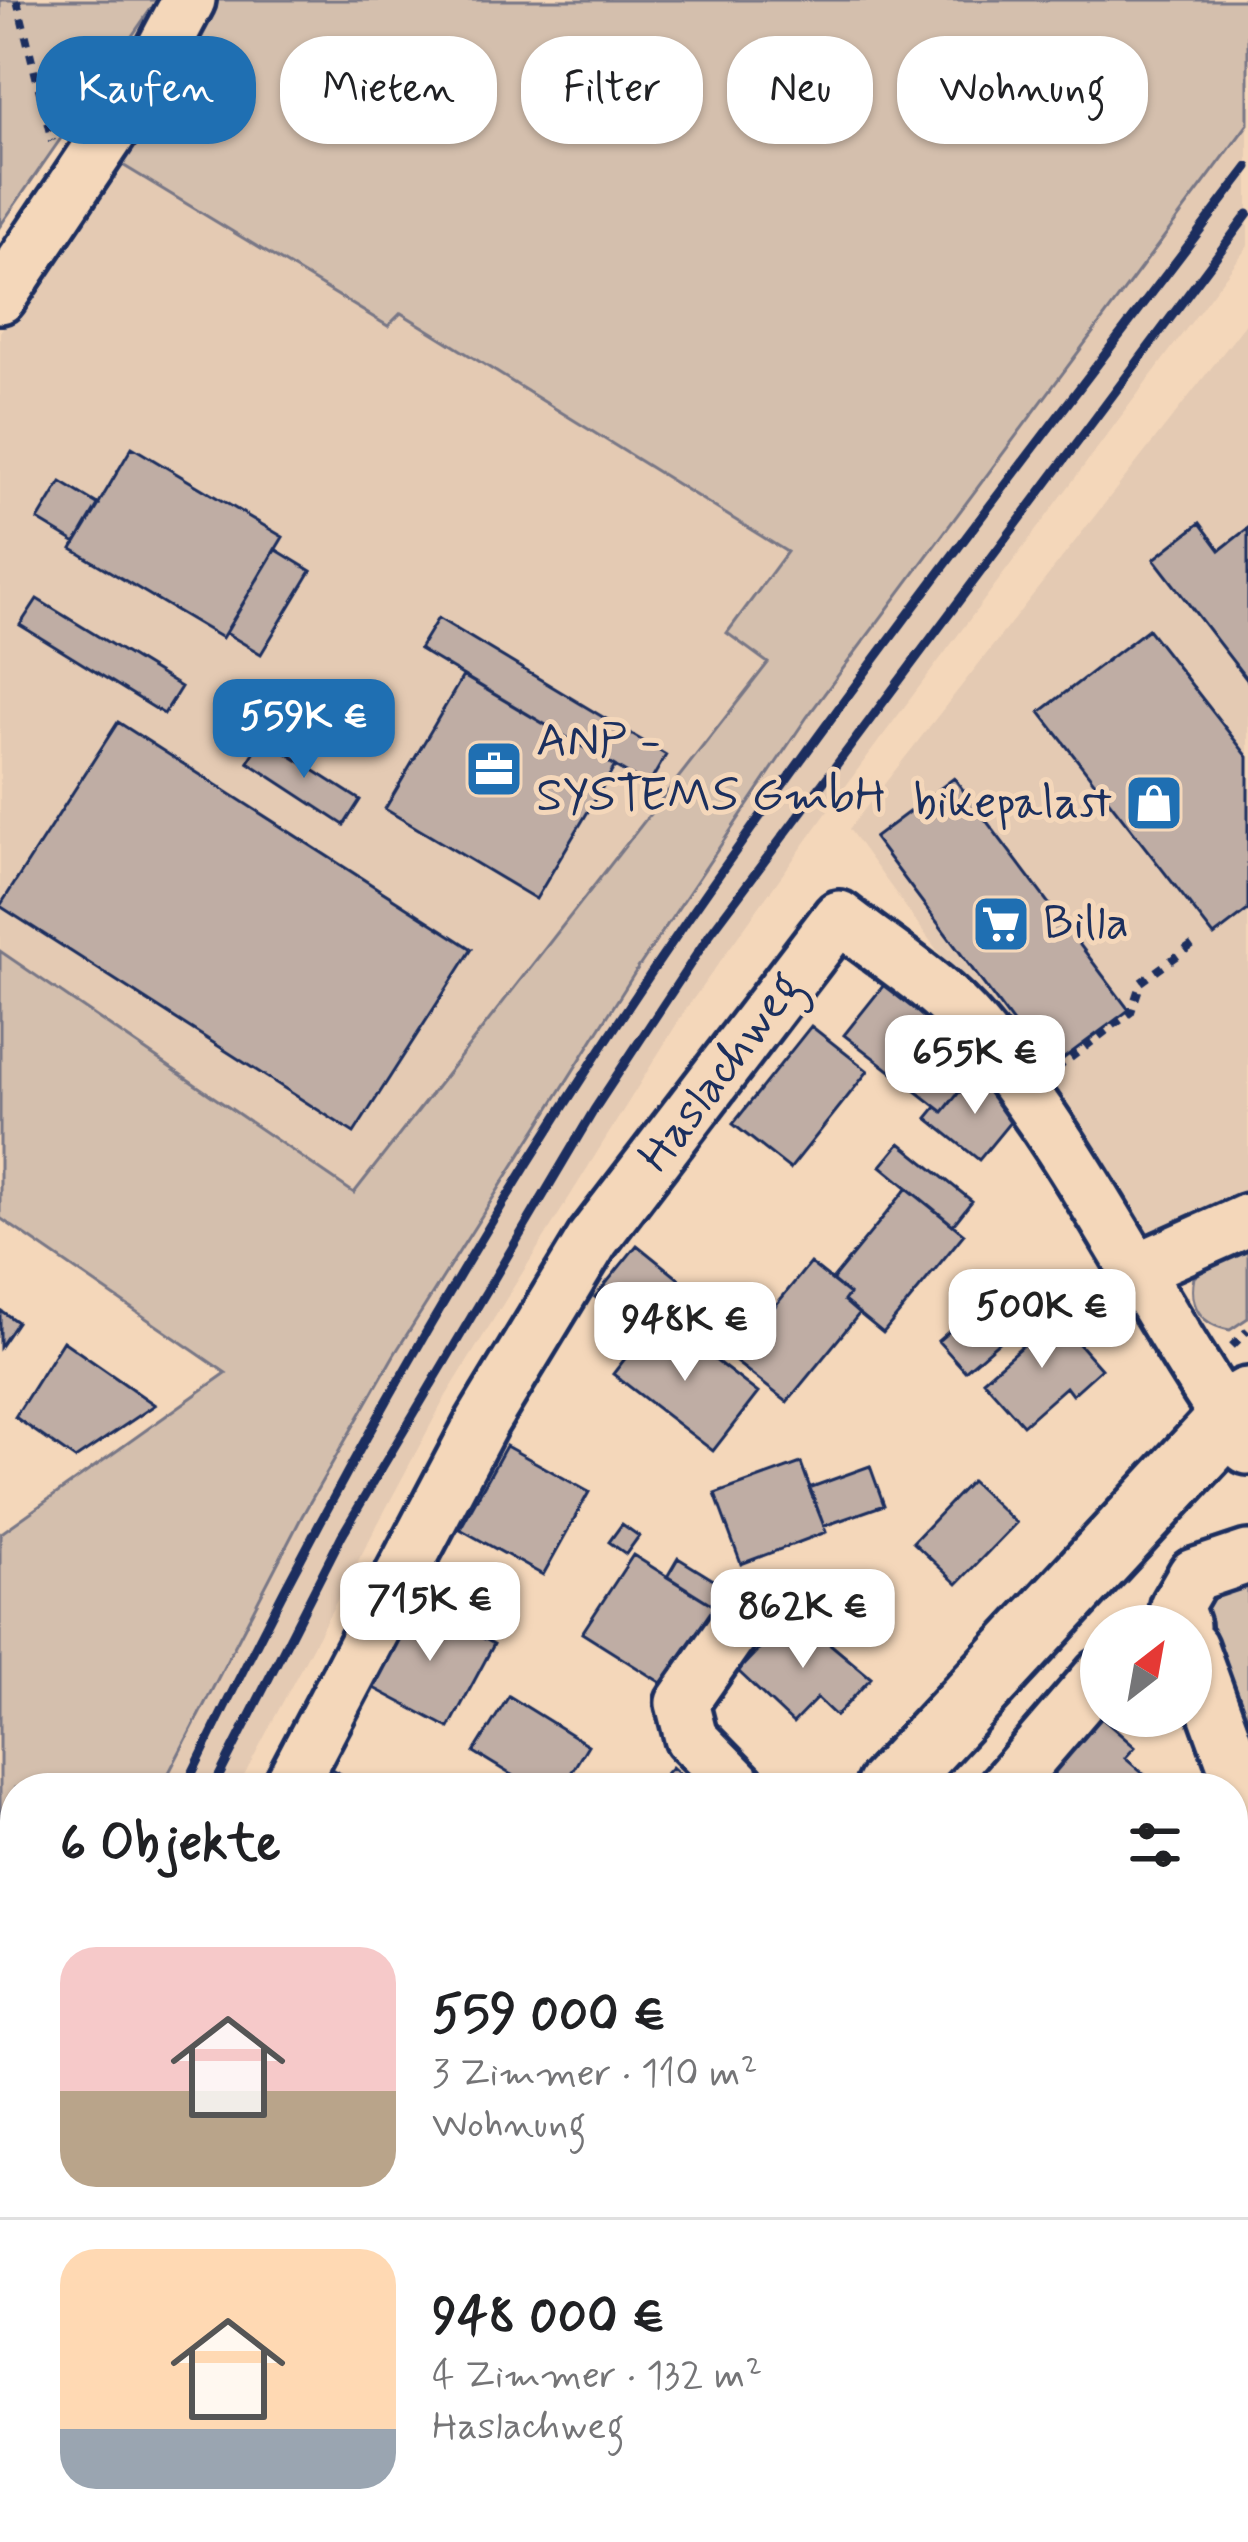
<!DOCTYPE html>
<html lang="de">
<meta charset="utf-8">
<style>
body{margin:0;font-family:Mynerve,sans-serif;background:#f6f6f6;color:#202124;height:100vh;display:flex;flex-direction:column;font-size:45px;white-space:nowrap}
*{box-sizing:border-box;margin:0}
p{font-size:39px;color:#757577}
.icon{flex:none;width:66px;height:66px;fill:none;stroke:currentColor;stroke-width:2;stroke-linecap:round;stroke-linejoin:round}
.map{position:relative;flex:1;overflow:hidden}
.sheet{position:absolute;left:0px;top:1773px;width:1248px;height:771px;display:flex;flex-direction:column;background:#fff;border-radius:48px 48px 0 0;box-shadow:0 3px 9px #0004}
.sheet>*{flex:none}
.hud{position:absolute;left:36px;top:36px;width:1176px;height:108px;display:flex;gap:24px}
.needle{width:78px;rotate:31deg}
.tools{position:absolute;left:1080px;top:1605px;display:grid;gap:24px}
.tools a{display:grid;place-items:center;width:132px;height:132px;border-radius:50%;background:#fff;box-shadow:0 3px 9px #0004;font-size:60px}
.price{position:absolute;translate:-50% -102px;padding:0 27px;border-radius:24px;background:#fff;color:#222;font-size:39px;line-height:78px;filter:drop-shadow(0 3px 6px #0008)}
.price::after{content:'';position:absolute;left:50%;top:72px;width:36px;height:27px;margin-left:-18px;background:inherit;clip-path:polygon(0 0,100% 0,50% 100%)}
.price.active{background:#1f6fb2;color:#fff}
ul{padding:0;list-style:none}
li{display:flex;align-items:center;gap:36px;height:300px;padding:0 60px}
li+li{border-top:3px solid #e0e0e0}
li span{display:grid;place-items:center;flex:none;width:336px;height:240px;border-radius:36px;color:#555}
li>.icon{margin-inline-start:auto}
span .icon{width:144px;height:144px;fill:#fffc;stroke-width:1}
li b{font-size:51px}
h2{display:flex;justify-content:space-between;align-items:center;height:144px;padding:0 60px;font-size:51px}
.pill{padding:0 42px;border-radius:48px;background:#fff;box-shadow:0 3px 9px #0004;font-size:42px;line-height:108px}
.pill.active{background:#1f6fb2;color:#fff}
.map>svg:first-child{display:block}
.built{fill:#e4cab3}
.green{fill:#d4bfad;stroke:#787786;stroke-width:3}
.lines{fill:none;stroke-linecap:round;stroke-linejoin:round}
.stream{stroke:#6f7081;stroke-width:12}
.building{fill:#bfada4;stroke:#1b2f5e;stroke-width:3}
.minor-casing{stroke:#1b2f5e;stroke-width:60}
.major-casing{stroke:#1b2f5e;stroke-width:72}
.path{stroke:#1b2f5e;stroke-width:8;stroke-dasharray:9 9;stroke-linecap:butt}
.minor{stroke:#f4d7ba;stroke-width:51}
.major{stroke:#f4d7ba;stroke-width:63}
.rail{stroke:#1b2f5e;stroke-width:9}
.labels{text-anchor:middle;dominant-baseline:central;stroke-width:10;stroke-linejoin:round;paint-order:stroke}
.poi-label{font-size:48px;fill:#1b2f5e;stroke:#f4d7ba;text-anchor:start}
.street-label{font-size:48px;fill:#1b2f5e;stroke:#f4d7ba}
</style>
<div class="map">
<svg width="1248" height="2542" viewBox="0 0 1248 2542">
<rect width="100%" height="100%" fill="#f4d7ba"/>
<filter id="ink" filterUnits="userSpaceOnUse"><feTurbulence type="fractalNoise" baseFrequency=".00833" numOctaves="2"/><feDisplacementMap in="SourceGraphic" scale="24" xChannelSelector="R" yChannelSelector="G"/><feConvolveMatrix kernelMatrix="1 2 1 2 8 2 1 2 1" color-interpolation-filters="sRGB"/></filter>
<g filter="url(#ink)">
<path class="built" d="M 1248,124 L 1248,246 L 861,765 L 686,1009 L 446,1396 L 237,1788 L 161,1788 L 302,1516 L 394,1355 L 634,974 L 807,717 Z
M 116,161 L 388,325 L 400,312 L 788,551 L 768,662 L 354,1193 L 0,951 L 0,332 Z
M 1248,321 L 1248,1188 L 1139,1244 L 1053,1110 L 849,829 Z
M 15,2122 L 15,2324 L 0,2364 L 0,2160 Z"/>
<path class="green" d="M 0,0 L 157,0 L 0,226 Z
M 207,0 L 1248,0 L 1248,124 L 807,717 L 634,974 L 394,1355 L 302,1516 L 161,1788 L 15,1788 L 15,1835 L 0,1820 L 0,1534 L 226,1373 L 0,1218 L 0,951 L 354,1193 L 768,663 L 727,633 L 787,552 L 401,313 L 388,326 L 116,161 Z
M 1248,1242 L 1248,1318 L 1230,1330 C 1201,1325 1188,1306 1194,1277 Z
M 1248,1581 L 1248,1732 L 1203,1621 L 1210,1597 Z
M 0,1883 L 15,1895 L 15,2109 L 0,2147 Z
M 1248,2063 L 1248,2264 L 1233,2262 L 1233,2070 Z
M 15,2324 L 15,2529 L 173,2529 L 176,2542 L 0,2542 L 0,2364 Z
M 1248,2409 L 1248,2542 L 1054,2542 L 1078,2529 L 1233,2529 L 1233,2419 Z
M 727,2529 L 968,2529 L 997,2542 L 721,2542 Z"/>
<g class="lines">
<path class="stream" d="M 0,1825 L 15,1841
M 1233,2269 L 1248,2270"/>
</g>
<path class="building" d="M 132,447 L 283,537 L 222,638 L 72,549 Z
M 61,482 L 99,505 L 76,543 L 38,520 Z
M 1200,523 L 1220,550 L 1248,528 L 1248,681 L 1154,559 Z
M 275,549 L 311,571 L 261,654 L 226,633 Z
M 37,599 L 181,687 L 164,714 L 20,625 Z
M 438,618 L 666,755 L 648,786 L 419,649 Z
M 1148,629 L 1248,757 L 1248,910 L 1214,936 L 1040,712 Z
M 463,676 L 615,766 L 536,899 L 385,809 Z
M 118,722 L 472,949 L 354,1133 L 0,906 Z
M 263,738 L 360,800 L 344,825 L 248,762 Z
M 954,778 L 1129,1010 L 1048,1070 L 874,838 Z
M 887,981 L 985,1058 L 943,1112 L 844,1035 Z
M 811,1026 L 868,1071 L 790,1169 L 733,1124 Z
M 974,1074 L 1020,1110 L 979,1160 L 927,1118 L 936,1107 L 943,1112 Z
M 900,1143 L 972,1201 L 953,1225 L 881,1166 Z
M 907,1188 L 964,1234 L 883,1333 L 844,1301 L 849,1294 L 832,1280 Z
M 637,1245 L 695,1292 L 669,1324 L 658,1316 L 643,1336 L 595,1297 Z
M 810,1263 L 849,1294 L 844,1301 L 859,1314 L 787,1402 L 732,1359 Z
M 1010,1278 L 1037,1309 L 965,1371 L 938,1341 Z
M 0,1310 L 17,1322 L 0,1347 Z
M 658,1316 L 758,1393 L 713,1451 L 613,1374 Z
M 1055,1317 L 1101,1369 L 1072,1395 L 1066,1387 L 1023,1425 L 983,1380 Z
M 63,1341 L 155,1405 L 75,1459 L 15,1417 Z
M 506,1446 L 589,1492 L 543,1575 L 460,1529 Z
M 801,1463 L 826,1532 L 741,1564 L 715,1494 Z
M 870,1466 L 884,1505 L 824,1526 L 809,1488 Z
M 971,1481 L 1016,1523 L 957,1584 L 913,1542 Z
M 622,1524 L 639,1536 L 626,1554 L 609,1542 Z
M 633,1555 L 716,1607 L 666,1686 L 582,1633 Z
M 678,1558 L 728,1589 L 716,1607 L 667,1577 Z
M 411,1599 L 494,1644 L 449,1728 L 366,1684 Z
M 793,1613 L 871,1678 L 836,1716 L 817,1698 L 793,1723 L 738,1671 Z
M 509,1696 L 588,1745 L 562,1788 L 542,1780 L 533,1788 L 474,1752 Z
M 1088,1706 L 1135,1747 L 1125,1758 L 1160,1788 L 1044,1788 L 1028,1774 Z
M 319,1763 L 369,1788 L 306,1788 Z
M 672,1767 L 695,1788 L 653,1788 Z
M 1233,1915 L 1248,1928 L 1248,2024 L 1233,2012 Z
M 333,2529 L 345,2529 L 340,2542 L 323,2542 Z
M 345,2529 L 427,2529 L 422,2542 L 340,2542 Z
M 492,2529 L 566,2529 L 562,2542 L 488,2542 Z
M 633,2529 L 703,2529 L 699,2542 L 628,2542 Z"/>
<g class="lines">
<defs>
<path id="minor" d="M 0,297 L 150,73 L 189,0
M 1138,1269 L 1248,1220
M 1183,1626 L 1176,1606 L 1194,1575 L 1248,1557
M 1191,1647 L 1248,1804
M 289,1788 L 482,1422 L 593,1239 L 839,917 C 882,951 938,985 973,1027 C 1082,1156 1151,1311 1248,1448
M 740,1788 L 691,1738 L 682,1703 L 749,1607
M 1004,1788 L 1101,1675
M 0,1865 L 15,1879
M 1233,2057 L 1248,2050
M 1233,2379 L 1248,2390
M 197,2529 L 213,2542
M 455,2529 L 459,2542"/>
<path id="major" d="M 888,1788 L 1248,1400
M 252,2542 L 262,2529"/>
</defs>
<use href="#minor" class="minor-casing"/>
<use href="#major" class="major-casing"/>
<path class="path" d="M 17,0 L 52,141
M 1056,1069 L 1131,1012 L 1141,982 L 1198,941
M 1232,1346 L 1248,1330"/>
<use href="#minor" class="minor"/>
<use href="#major" class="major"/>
<path class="rail" d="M 185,1788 C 330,1487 498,1194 688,919 C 866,662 1059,416 1248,167
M 213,1788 L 342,1535 L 594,1110 L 710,934 L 1248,214
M 0,2209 L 15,2174
M 0,2285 L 15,2246"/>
</g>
</g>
<defs>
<symbol id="office-square" viewBox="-11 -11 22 22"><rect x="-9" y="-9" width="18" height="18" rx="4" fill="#1f6fb2" stroke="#f4d7ba"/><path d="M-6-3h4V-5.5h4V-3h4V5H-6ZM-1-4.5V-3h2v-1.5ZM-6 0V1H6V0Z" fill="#fff"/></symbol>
<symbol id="shop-square" viewBox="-11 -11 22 22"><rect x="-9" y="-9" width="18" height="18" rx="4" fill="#1f6fb2" stroke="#f4d7ba"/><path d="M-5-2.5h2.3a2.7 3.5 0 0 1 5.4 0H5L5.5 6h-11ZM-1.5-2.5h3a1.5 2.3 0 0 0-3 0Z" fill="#fff"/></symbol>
<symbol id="supermarket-square" viewBox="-11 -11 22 22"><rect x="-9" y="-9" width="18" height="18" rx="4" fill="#1f6fb2" stroke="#f4d7ba"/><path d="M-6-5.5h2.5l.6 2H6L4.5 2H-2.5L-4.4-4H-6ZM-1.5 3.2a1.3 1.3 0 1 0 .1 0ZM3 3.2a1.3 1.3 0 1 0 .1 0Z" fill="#fff"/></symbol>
</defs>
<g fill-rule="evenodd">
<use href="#office-square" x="461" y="736" width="66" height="66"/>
<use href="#shop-square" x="1121" y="770" width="66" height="66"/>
<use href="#supermarket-square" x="968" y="891" width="66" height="66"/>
</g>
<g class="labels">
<g class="poi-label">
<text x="536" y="741">ANP -<tspan x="536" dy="55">SYSTEMS GmbH</tspan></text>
<text x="1112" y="803" text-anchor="end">bikepalast</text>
<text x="1043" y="924">Billa</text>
</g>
<g class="street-label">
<text transform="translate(721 1072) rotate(-53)">Haslachweg</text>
</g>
</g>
</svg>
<div class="tools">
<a><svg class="needle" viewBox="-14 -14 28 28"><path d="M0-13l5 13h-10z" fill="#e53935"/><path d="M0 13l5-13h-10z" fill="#757577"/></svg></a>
</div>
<b class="price active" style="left:304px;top:781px">559K €</b>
<b class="price" style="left:975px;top:1117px">655K €</b>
<b class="price" style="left:1042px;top:1371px">500K €</b>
<b class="price" style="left:685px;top:1384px">948K €</b>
<b class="price" style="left:430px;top:1664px">715K €</b>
<b class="price" style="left:803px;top:1671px">862K €</b>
<div class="hud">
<a class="pill active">Kaufen</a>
<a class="pill">Mieten</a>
<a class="pill">Filter</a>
<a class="pill">Neu</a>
<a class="pill">Wohnung</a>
</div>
<section class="sheet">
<h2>6 Objekte<svg class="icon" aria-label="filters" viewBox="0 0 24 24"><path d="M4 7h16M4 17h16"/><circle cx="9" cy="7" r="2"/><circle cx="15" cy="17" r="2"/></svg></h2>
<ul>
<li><span style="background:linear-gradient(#f6c9c9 60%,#b9a48a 0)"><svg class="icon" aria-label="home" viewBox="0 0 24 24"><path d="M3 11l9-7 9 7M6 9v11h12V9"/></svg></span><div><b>559 000 €</b><p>3 Zimmer · 110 m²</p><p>Wohnung</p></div></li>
<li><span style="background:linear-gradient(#ffd9b3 75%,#9aa5b1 0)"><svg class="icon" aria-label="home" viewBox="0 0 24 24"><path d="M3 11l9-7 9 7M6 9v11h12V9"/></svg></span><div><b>948 000 €</b><p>4 Zimmer · 132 m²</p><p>Haslachweg</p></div></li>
</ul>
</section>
</div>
